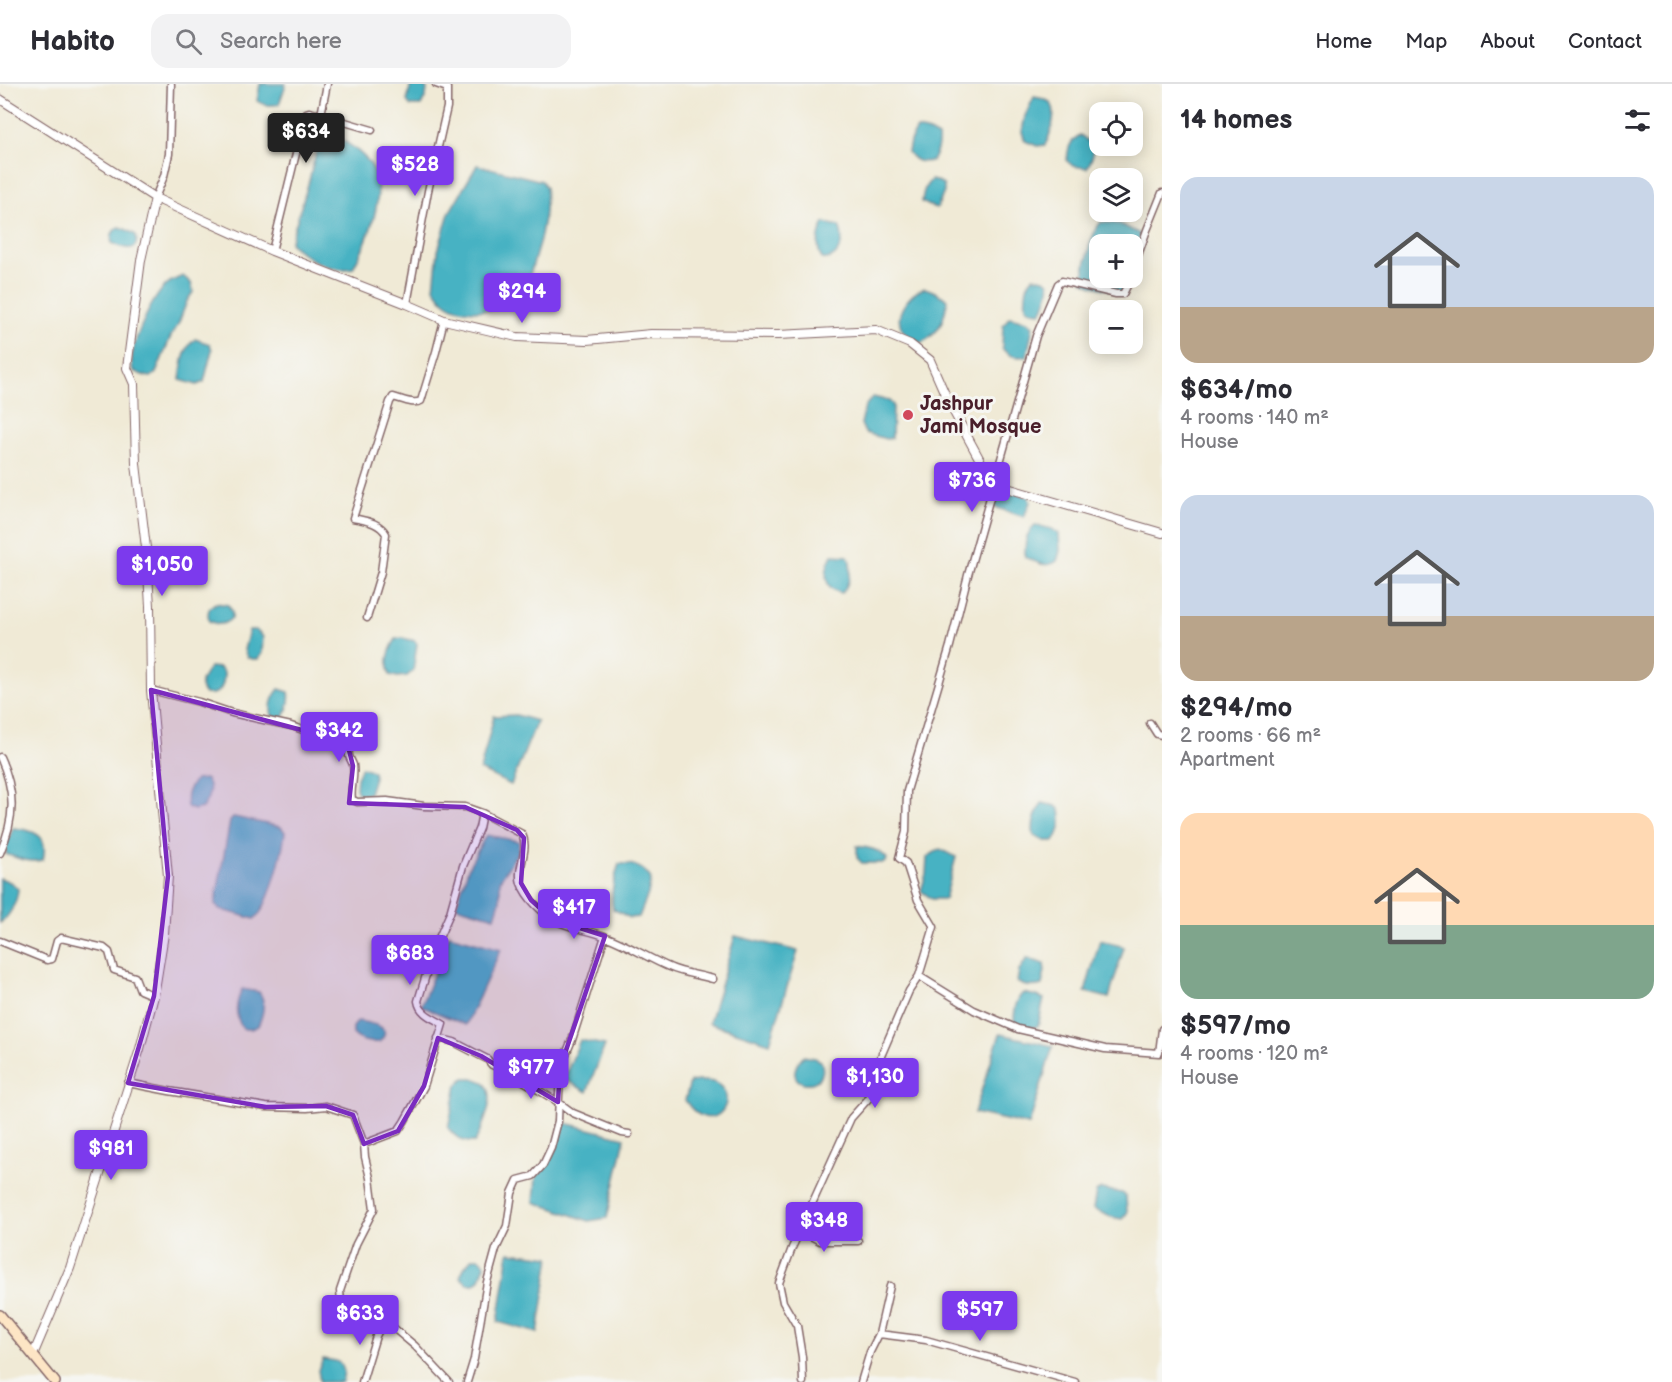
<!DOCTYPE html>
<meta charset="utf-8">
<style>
body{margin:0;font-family:"Balsamiq Sans",sans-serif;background:#f2f2f3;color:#2b2b33;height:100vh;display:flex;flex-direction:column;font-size:22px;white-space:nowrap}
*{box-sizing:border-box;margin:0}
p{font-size:20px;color:#7c7c81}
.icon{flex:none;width:33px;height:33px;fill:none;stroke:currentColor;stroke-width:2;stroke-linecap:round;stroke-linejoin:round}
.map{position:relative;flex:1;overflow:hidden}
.panel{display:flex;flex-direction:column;background:#fff;width:510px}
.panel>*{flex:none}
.fabs{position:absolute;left:1089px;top:18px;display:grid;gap:12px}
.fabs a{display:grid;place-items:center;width:54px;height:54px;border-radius:12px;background:#fff;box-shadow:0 3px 15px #0003;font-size:30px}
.price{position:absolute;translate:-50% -51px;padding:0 14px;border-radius:6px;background:#7c3aed;color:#fff;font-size:20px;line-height:39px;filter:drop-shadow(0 2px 3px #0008)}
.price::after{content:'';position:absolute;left:50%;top:36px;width:18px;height:14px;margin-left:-9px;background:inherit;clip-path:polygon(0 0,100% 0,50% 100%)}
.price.selected{background:#222;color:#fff}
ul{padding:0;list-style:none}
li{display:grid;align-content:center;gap:12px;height:318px;padding:0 18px}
li span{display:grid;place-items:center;height:186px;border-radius:18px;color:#555}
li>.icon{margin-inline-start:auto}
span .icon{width:108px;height:108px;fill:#fffc;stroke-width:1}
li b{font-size:26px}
h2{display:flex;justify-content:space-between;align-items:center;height:72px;padding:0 18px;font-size:26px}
header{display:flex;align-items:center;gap:36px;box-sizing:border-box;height:84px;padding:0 30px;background:#fff;border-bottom:2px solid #e1e1e2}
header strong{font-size:28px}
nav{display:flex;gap:33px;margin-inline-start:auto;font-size:21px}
.search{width:420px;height:54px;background:#f2f2f3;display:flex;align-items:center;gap:15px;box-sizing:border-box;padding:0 21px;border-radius:18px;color:#7c7c81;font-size:22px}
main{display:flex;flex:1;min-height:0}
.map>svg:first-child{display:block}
.water{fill:#46b2c3;stroke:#486877;stroke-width:1.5}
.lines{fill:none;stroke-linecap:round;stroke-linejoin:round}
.minor-casing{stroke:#846667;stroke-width:9}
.tertiary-casing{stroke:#846667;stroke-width:10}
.secondary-casing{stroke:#846667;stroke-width:12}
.minor{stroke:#fff;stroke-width:6}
.tertiary{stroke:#fff;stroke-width:8}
.secondary{stroke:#fde5c5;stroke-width:9}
.marked{fill:#7b2cbf;fill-opacity:0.2;stroke:#7b2cbf;stroke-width:4.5;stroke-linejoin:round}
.poi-dot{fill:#d1495b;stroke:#f6f6f2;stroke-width:2}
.labels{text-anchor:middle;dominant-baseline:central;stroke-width:6;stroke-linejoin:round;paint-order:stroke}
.poi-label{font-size:20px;font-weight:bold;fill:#4a1f2b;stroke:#f6f6f2;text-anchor:start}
</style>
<header>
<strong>Habito</strong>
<div class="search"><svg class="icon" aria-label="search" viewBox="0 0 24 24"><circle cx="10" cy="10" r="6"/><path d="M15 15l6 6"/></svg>Search here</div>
<nav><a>Home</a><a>Map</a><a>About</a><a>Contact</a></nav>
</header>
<main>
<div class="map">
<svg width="1162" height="1298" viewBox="0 0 1162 1298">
<rect width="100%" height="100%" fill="#f6f6f2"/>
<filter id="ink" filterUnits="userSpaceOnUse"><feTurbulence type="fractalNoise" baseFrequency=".0167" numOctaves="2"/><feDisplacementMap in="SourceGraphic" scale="12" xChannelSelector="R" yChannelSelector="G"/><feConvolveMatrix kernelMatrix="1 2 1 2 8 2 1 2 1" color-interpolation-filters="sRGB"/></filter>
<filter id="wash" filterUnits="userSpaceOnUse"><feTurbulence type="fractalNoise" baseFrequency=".008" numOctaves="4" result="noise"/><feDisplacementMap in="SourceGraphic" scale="24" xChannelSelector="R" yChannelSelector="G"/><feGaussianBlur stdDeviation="1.35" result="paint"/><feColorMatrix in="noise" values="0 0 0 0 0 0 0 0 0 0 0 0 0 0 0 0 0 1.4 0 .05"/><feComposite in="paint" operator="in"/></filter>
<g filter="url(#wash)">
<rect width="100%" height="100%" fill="#f0ead6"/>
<path class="water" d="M 260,0 L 286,0 L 279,20 C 270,22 264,22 257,17 Z
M 411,0 L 421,1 L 427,5 L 426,12 L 421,22 L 410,22 L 407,17 Z
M 1034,13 C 1040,14 1049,15 1052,21 C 1057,30 1050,52 1045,61 L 1037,62 L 1025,57 L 1022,48 L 1025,32 Z
M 917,45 L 929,48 L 938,53 C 939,62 937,69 932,77 C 920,79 915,78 908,68 L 910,57 Z
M 335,51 C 348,60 362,68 371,81 C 389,108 367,159 353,184 C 332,189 305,174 290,159 L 309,97 L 316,68 L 329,54 Z
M 1080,51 C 1094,59 1096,71 1087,84 L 1073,82 L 1067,77 C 1068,64 1069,58 1080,51 Z
M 477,81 L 542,97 L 546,104 L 545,129 L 540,156 L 527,201 L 515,221 C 494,226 460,233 443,216 C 440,213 437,208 434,204 L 438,167 L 449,129 Z
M 931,96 L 940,98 L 944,102 L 944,108 L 937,124 L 930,122 L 922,118 C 923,109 924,103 931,96 Z
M 1101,138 L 1120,140 L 1140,150 L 1133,180 L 1132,160 L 1100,160 L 1100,194 L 1129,194 L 1123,209 L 1093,202 L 1083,197 C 1085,180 1090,151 1101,138 Z
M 824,139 L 839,142 C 846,156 839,177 822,175 C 816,164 818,150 824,139 Z
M 119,143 L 127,146 L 136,151 C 140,171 122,164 112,159 C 110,152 112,147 119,143 Z
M 183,192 L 191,199 L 193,208 L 187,217 L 178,241 L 171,252 L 156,289 L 151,293 L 145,292 L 133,287 C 126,267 151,216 166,201 C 170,197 177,195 183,192 Z
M 1033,193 C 1051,195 1052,198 1047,213 C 1045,219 1045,223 1041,228 L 1032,227 L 1026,223 C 1025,213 1026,200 1033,193 Z
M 925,204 L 933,207 L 947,215 L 947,219 C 943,239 939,249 921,259 C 914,257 906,252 902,245 C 893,229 910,209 925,204 Z
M 1009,233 L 1027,237 L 1033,242 L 1027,272 C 1016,274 1009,273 1002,264 L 1003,242 Z
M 195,255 L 210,260 L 212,266 L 204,298 L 197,301 L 180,296 C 182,281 183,265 195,255 Z
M 873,313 L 889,317 L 893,321 L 892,354 L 886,355 L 865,349 L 861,340 L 865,322 Z
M 944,380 L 958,384 L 967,389 L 965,401 L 960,406 L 954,407 L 938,401 C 936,392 938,387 944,380 Z
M 1000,404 L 1029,413 L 1030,418 L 1024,433 L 992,422 L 994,413 Z
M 1035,441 L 1052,445 L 1059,450 L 1060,467 L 1057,477 C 1046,485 1036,478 1025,473 C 1025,460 1025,450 1035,441 Z
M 832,471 L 848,472 C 853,483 850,499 842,509 C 822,505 824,486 832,471 Z
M 216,519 L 228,521 L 232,527 L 232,534 C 223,542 219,541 209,537 C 207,528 208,523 216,519 Z
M 249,546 L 256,546 L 263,553 L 262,569 L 258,575 L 252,575 L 247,573 L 244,566 Z
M 402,554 L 415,557 L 417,560 L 413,587 L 407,592 L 397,593 L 390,591 C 385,579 389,566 396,555 Z
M 210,583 L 220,584 L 224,589 C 224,603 220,612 205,610 C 196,600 203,593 210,583 Z
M 279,605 L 289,608 C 291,617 287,626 283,635 L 272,632 C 269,621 272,613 279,605 Z
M 516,631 L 537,637 L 511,701 L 480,686 L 494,632 Z
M 362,683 L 373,687 L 374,693 L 369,709 L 365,711 L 358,709 L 356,705 L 357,693 Z
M 205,695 C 214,703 208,716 202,724 L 194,726 L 187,723 C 185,711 187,706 195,696 Z
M 1042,719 L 1056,722 L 1060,726 C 1062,737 1061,748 1054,757 L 1045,757 L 1034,752 C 1031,741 1036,728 1042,719 Z
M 234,733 L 281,743 L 285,748 C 283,767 269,826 254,835 L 219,825 L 215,820 L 230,737 Z
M 13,744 C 35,746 49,751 43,776 C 30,779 19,775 6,770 L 6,762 Z
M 486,751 L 519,757 L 518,768 L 500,796 L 500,817 L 495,833 L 456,822 L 469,782 Z
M 857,762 C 869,764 880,765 887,775 L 884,779 L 862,779 L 857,774 Z
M 940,765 L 956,773 L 945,815 L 932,815 L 921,807 L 926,790 L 927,773 Z
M 619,780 C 633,779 644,783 651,795 L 648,810 L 639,833 L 630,834 L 613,825 C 610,811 614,794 619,780 Z
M 0,794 L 12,799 L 18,805 C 17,818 10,832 0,839 Z
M 449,851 L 501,865 L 466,941 L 421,922 Z
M 735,852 L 798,867 L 770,959 L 709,939 Z
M 1100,856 L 1124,863 L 1109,914 L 1085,908 Z
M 1027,874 L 1044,880 L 1045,887 L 1042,901 C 1032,904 1025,903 1017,898 L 1019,887 Z
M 242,905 L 259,908 C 267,918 263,931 258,942 L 251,945 L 243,945 C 234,931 235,921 242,905 Z
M 1023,909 L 1037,912 L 1044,915 L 1038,942 C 1030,945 1021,943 1014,938 C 1014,928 1015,916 1023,909 Z
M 358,937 C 369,939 396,942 379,958 C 369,959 360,958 353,950 L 353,943 Z
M 1000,950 L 1053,962 L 1029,1041 L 974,1029 Z
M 580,956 L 605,961 L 587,1008 L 564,995 Z
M 803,972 L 815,974 L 821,977 C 833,1009 774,1006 803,972 Z
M 464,994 L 473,994 L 484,998 C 486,1001 488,1003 489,1007 C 493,1020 481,1046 475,1058 C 464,1060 455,1053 448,1044 L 457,1001 Z
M 699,997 C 703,997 709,997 713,998 C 745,1011 712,1059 685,1016 L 690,998 Z
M 565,1039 L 625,1054 L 607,1134 L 589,1137 L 534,1118 L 536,1093 L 546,1083 Z
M 1101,1105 L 1122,1109 L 1126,1112 L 1127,1129 L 1122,1135 L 1111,1133 L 1093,1125 L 1096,1108 Z
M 509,1168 L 550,1173 L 538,1249 L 498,1238 Z
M 472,1174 L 479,1174 L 485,1180 L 480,1195 L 475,1200 L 468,1200 L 460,1193 L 464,1184 Z
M 323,1275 L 336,1277 L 342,1281 L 344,1288 L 342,1298 L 320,1298 L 318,1286 Z"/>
</g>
<g filter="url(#ink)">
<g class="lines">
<defs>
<path id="minor" d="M 321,31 L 372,46
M 155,114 L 164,92 L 169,70 L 171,0
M 272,167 L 306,29 L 309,28 L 321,31 L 327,0
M 1132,188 L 1147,146 L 1162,109
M 407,220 L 428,107 L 447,23 L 447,4 L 436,0
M 367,534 L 381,488 L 386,450 C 379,438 366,437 353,434 L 390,318 L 393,313 C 402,315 412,321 421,317 L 436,268 L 444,236
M 151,606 L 199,618 L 232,629 L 291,642 L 328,654 L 347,658 C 350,663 348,666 349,672 C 350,675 352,678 353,681 C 355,693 350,705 352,715 L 357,718 L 387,717 L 424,722 L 465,723 L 482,729 L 522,750 C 530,766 516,784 521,799 C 526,813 542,829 555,836 C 571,845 590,846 607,853 C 628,861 648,874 669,883 C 682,889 699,891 713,895
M 1150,639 L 1157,650 L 1162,651
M 0,673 C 16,708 15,734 0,769
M 0,857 L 47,876 L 52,875 L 57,857 L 61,854 L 104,864 L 109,868 L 114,886 L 135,893 L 140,906 L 154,912
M 919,892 L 974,926 L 1018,945 L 1105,965 L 1159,969 L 1162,945
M 438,954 L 454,958 L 481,972 L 487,975 L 492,981 L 510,989 L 558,1018 L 573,1029 L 622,1049 L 629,1050
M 128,999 L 169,1007 L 266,1023 L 307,1024 L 326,1022 L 353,1031 L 364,1060 L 365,1073 L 370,1094 L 374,1125 L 356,1160 L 340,1207 L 341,1218 L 353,1226 L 384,1236 L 415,1262 L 449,1298
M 364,1060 L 398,1047 L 404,1038 L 424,1002 L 443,940 C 433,934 420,930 418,917 L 434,865 L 450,829 L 463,782 L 479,744 L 482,729
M 800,1146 L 820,1157 L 858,1157
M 879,1250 L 926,1256 L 1075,1298
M 362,1298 L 376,1252 L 384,1236
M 467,1298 L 474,1275 L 487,1198 L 496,1165 L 507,1142 L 512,1109 L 518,1096 L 533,1092 L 543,1081 L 551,1064 L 558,1037 L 560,984 L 572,956 L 605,852
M 803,1298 L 802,1273 L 797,1242 L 783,1218 L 779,1199 L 792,1164 L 851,1034 L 869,1014 L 881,972 L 909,907 L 919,892 L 934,843 L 918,816 L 906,779 L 899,774 L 906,748 L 907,707 L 950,562 L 968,491 L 1016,322 L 1036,252 L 1058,200 L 1062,197 L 1116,210 L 1123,210 L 1131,194
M 861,1298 L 870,1268 L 879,1250 L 890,1202"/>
<path id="tertiary" d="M 0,15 L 155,114 L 272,167 L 407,220 L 444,236 L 517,253 L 587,256 L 651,250 L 778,251 L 876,246 L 910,260 L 930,276 L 948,317 L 993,400 L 1162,449
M 33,1271 L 70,1184 L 140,965 L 154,912 L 164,850 L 168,792 L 151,606 L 150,522 L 147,472 L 136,380 L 134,300 L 127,284 L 141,176 L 155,114"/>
<path id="secondary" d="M 0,1231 L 55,1298"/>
</defs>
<use href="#minor" class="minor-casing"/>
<use href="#tertiary" class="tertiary-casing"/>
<use href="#secondary" class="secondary-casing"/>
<use href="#minor" class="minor"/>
<use href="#tertiary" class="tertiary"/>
<use href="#secondary" class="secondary"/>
</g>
</g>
<path class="marked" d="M 151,606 L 347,658 L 353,682 L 349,719 L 465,723 L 517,746 L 524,754 L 521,799 L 531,816 L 552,835 L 605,852 L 560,984 L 558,1018 L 481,972 L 438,954 L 424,1002 L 398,1047 L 364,1060 L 353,1031 L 326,1022 L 266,1023 L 128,999 L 154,912 L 168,792 Z"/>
<circle class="poi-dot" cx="908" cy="331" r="6"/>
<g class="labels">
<g class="poi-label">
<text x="920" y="320">Jashpur<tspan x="920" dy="23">Jami Mosque</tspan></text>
</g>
</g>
</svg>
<div class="fabs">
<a><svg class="icon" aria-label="locate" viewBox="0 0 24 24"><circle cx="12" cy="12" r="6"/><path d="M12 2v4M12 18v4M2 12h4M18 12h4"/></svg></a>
<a><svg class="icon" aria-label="layers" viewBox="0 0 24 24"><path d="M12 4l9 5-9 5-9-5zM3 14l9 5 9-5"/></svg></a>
<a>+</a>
<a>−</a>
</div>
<b class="price selected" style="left:306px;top:80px">$634</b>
<b class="price" style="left:415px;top:113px">$528</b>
<b class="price" style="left:522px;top:240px">$294</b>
<b class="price" style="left:972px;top:429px">$736</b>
<b class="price" style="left:162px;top:513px">$1,050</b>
<b class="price" style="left:339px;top:679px">$342</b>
<b class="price" style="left:574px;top:856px">$417</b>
<b class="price" style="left:410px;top:902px">$683</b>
<b class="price" style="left:531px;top:1016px">$977</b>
<b class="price" style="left:875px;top:1025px">$1,130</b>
<b class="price" style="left:111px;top:1097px">$981</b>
<b class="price" style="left:824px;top:1169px">$348</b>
<b class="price" style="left:980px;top:1258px">$597</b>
<b class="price" style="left:360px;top:1262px">$633</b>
</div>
<section class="panel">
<h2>14 homes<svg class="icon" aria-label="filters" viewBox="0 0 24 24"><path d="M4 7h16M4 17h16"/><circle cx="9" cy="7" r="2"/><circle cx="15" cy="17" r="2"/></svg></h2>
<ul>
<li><span style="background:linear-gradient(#c9d6e8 70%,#b9a48a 0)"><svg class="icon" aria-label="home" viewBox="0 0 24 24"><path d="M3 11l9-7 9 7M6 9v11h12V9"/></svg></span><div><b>$634/mo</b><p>4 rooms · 140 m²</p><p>House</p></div></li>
<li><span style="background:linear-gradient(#c9d6e8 65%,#b9a48a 0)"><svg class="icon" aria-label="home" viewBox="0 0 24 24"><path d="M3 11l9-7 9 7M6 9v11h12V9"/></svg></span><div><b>$294/mo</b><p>2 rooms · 66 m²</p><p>Apartment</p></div></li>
<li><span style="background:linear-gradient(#ffd9b3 60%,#7fa58c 0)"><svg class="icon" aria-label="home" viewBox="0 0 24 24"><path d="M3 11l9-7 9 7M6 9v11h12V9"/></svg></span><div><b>$597/mo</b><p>4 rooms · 120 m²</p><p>House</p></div></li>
</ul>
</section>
</main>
